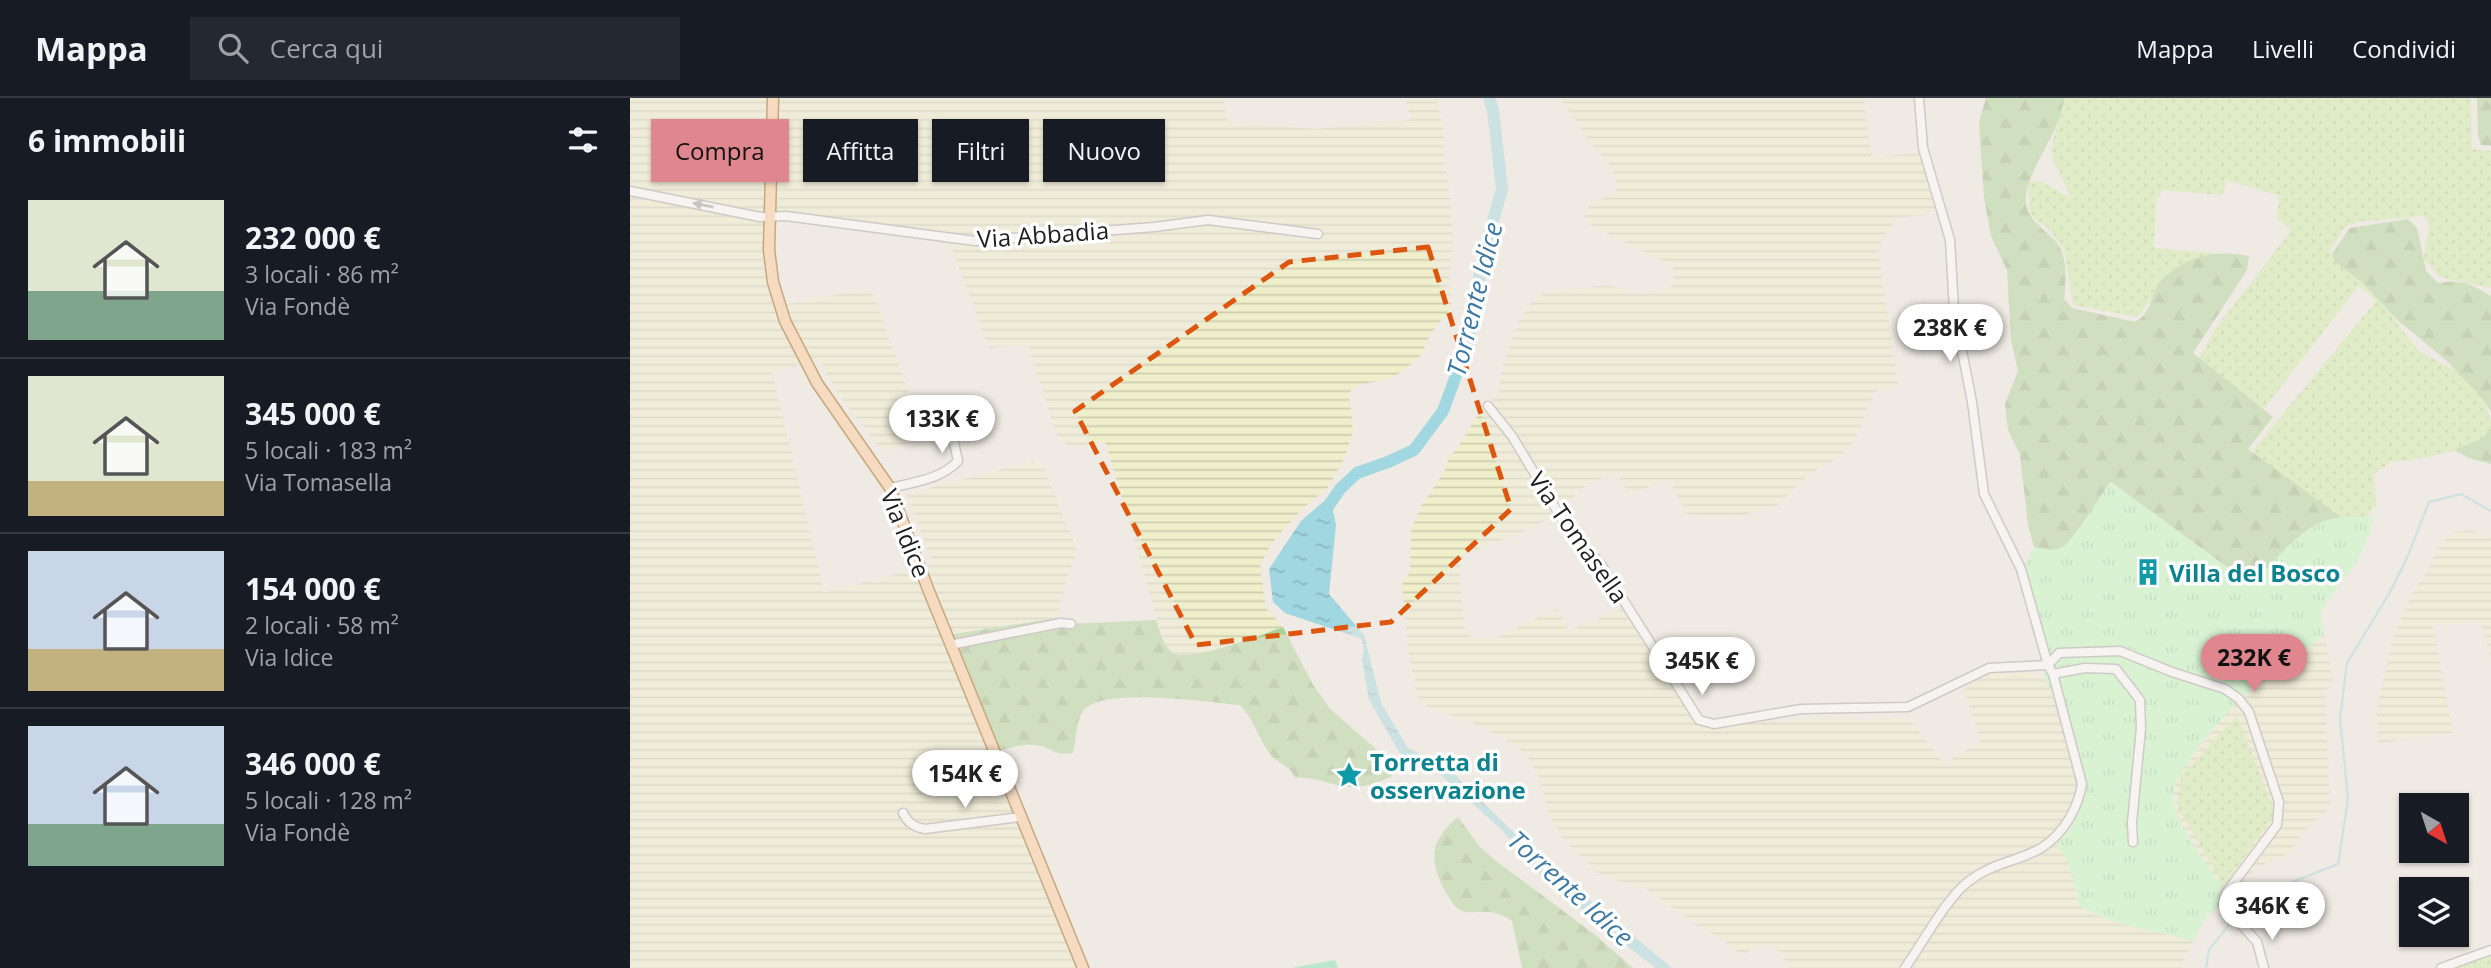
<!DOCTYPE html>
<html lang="it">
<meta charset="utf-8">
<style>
body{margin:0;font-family:"Open Sans",sans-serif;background:#242831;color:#f1f3f6;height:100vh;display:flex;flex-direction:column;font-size:26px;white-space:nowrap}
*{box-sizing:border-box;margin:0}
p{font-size:23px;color:#9ea1a6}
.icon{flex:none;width:38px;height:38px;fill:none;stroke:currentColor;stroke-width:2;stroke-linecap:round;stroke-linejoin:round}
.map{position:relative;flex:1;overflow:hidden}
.side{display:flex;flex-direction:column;background:#171b24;width:630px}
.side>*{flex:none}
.top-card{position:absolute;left:21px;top:21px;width:665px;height:63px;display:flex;gap:14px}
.needle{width:46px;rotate:141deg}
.tools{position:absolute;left:1769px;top:695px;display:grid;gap:14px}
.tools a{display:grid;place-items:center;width:70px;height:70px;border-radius:0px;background:#171b24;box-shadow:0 2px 5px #0004;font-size:35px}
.price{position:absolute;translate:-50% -60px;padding:0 16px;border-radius:24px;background:#fff;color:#222;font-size:23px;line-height:46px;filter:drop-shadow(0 2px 4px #0008)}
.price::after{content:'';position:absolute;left:50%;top:42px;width:21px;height:16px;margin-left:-10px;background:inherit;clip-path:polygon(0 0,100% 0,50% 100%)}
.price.active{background:#e0868f;color:#111}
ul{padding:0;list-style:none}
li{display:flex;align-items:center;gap:21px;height:175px;padding:0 28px}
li+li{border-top:2px solid #363941}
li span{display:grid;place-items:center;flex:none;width:196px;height:140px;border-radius:0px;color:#555}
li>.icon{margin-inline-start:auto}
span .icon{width:84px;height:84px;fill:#fffc;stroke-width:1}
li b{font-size:30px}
h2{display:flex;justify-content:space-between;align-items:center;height:84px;padding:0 28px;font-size:30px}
.tag{padding:0 24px;border-radius:0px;background:#171b24;box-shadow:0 2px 5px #0004;font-size:24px;line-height:63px}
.tag.active{background:#e0868f;color:#111}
header{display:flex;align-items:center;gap:42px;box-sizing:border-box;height:98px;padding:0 35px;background:#171b24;border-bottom:2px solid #363941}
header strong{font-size:33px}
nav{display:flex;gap:38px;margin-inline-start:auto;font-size:24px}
.search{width:490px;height:63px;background:#242831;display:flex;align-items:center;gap:18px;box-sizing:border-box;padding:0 24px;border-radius:0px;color:#9ea1a6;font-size:26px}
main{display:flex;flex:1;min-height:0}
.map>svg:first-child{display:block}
.farmland{fill:url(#farmland-rules)}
.grass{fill:url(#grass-dots)}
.forest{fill:url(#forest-firs)}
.park{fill:url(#park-tufts)}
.pitch{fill:#7ae5b2}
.water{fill:url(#water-ripples)}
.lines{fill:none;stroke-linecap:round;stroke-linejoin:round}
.stream{stroke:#a0d7e0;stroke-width:2}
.river{stroke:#a0d7e0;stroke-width:12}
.minor-casing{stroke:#a5a5a5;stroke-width:11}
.major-casing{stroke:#975800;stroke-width:13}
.minor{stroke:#fff;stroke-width:8}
.major{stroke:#ffca98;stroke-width:10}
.oneway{fill:#9a9a9a}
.marked{fill:none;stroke:#de560d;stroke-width:5;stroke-dasharray:14 9;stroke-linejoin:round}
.labels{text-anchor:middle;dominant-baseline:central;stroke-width:7;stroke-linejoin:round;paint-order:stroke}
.street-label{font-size:24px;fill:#1e1e1e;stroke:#fff}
.culture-label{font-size:24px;font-weight:bold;fill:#0d838f;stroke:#fff;text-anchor:start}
.water-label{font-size:26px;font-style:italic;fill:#3e79a4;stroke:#fff}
</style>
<header>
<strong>Mappa</strong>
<div class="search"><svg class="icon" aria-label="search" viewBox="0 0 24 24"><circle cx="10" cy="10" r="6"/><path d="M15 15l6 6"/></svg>Cerca qui</div>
<nav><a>Mappa</a><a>Livelli</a><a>Condividi</a></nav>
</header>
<main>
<section class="side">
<h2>6 immobili<svg class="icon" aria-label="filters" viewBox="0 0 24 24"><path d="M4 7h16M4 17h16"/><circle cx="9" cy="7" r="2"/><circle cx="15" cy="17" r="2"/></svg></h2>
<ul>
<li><span style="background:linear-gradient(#dfe7d0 65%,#7fa58c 0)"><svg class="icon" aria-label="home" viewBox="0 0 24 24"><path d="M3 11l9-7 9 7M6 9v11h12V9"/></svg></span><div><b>232 000 €</b><p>3 locali · 86 m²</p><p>Via Fondè</p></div></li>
<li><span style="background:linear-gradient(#dfe7d0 75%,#c2b280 0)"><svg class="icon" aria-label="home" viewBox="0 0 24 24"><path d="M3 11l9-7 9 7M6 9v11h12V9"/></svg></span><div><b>345 000 €</b><p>5 locali · 183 m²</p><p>Via Tomasella</p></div></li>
<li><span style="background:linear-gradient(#c9d6e8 70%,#c2b280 0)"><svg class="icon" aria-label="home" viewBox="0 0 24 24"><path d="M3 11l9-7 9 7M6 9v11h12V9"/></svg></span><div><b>154 000 €</b><p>2 locali · 58 m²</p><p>Via Idice</p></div></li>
<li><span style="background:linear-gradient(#c9d6e8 70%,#7fa58c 0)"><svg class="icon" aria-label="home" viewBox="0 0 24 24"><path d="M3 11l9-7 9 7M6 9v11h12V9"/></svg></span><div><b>346 000 €</b><p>5 locali · 128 m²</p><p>Via Fondè</p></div></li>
</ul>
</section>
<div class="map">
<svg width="1861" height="870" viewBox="0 0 1861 870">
<defs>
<pattern id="farmland-rules" width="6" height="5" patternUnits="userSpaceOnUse" patternTransform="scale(1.75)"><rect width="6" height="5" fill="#f0efcc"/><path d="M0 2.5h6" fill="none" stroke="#cdccaf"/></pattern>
<pattern id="grass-dots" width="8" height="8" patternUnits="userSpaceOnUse" patternTransform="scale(1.75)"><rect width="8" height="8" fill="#cfeea4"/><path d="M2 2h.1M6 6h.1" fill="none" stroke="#b1cc8d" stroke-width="1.8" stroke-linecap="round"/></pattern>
<pattern id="forest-firs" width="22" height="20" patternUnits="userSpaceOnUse" patternTransform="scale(1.75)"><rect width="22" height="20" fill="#acd294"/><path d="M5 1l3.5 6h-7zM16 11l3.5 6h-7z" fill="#94b47f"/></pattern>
<pattern id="park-tufts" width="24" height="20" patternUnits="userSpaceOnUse" patternTransform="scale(1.75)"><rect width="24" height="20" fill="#bcfdbc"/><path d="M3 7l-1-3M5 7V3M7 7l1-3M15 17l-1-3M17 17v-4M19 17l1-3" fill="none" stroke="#a1d8a1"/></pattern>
<pattern id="water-ripples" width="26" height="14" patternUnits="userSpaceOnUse" patternTransform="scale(1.75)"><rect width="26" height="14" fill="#a0d7e0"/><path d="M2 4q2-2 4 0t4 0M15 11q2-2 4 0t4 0" fill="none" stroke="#89b8c0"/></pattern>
</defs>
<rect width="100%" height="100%" fill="#efeae3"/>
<path class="farmland" d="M 0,0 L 593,0 L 598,24 L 686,31 L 780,22 L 776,0 L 805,0 L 807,3 L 813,32 L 815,70 L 818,82 L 823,139 L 819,186 L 822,208 L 800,237 L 791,257 L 777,270 L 760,281 L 727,287 L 719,295 L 723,332 L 715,359 L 698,389 L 672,411 L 640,447 L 630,468 L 636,510 L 653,529 L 574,555 L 554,558 L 542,555 L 534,544 L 475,343 L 444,349 L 429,343 L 398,247 L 359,250 L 316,135 L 135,112 L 133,162 L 137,189 L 143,209 L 231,192 L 243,196 L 295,340 L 252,352 L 210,299 L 189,261 L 142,274 L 194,494 L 246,482 L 303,465 L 277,396 L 403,363 L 414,370 L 447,453 L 435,487 L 427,520 L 319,537 L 456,870 L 0,870 Z
M 930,0 L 1234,0 L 1241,59 L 1292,55 L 1308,109 L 1293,117 L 1267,120 L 1255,136 L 1248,152 L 1268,288 L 1244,294 L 1225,342 L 1210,358 L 1177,378 L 1147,408 L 1114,417 L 1080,419 L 1057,416 L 1039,382 L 1000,396 L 986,376 L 966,382 L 950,392 L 922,419 L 890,435 L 834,457 L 829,472 L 834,528 L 840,539 L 853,541 L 867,539 L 927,511 L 939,533 L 996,509 L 1066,620 L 1086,628 L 1186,620 L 1238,622 L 1277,619 L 1314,666 L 1351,643 L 1334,593 L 1341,583 L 1353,572 L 1389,572 L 1414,581 L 1422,593 L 1440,656 L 1447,697 L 1439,764 L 1445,779 L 1448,806 L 1563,843 L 1551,870 L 1160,870 L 1152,857 L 1140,846 L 1128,848 L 1112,857 L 1089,839 L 1065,826 L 1017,791 L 985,782 L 967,774 L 930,737 L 922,722 L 909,680 L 898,660 L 888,649 L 848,627 L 797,608 L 788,599 L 778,553 L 772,486 L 780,475 L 781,432 L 792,407 L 814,374 L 819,360 L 829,348 L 845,321 L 868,296 L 873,266 L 890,220 L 901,205 L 911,197 L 924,193 L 979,187 L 1009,196 L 1026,195 L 1037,191 L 1045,186 L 1042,167 L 957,125 L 953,115 L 963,105 L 985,94 L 987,82 L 978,65 L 958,41 Z
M 1843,432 L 1861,440 L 1861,562 L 1851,523 L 1803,528 L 1823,635 L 1748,645 L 1747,617 L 1749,599 L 1764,537 L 1781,497 L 1796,476 L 1811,446 L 1824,434 Z
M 1694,535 L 1703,582 L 1695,593 L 1700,709 L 1668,740 L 1662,751 L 1653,758 L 1627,769 L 1600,798 L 1575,765 L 1547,717 L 1543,690 L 1551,674 L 1600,610 L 1643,572 L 1664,561 Z"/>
<path class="grass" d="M 1434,0 L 1841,0 L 1842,51 L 1861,53 L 1861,190 L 1810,179 L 1794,161 L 1799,127 L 1794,118 L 1727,124 L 1715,129 L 1699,153 L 1742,194 L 1789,253 L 1831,276 L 1850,291 L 1861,323 L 1861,343 L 1798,359 L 1761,364 L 1744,376 L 1746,407 L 1733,424 L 1550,441 L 1746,203 L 1729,187 L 1544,428 L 1549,300 L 1585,231 L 1661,133 L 1647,120 L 1649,98 L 1597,82 L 1592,97 L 1534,92 L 1526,101 L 1524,150 L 1593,156 L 1533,183 L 1508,219 L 1443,207 L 1434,151 L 1418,130 L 1400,117 L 1398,84 L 1411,83 L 1442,101 L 1423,62 L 1421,51 Z
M 1607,618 L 1645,715 L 1594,788 L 1547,707 L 1552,677 Z
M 1861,855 L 1861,870 L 1822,870 Z"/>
<path class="forest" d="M 1356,0 L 1435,0 C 1432,9 1430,18 1427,26 C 1419,47 1392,85 1396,106 C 1399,124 1415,131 1426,144 C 1438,158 1436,184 1434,201 L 1442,210 L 1505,224 C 1522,214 1519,202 1528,187 C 1531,181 1539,176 1544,172 C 1567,155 1592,153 1619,158 L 1617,172 L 1563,255 L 1643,319 L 1618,351 L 1711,419 C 1677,426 1644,462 1623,488 L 1481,384 C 1471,397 1443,446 1431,450 C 1422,454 1413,451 1404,449 L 1398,426 L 1390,357 L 1378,332 L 1375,306 L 1388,273 L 1381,242 L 1377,172 L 1361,138 L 1354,99 L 1349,24 Z
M 1847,0 L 1861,0 L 1861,48 L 1851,47 L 1848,38 Z
M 1778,121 L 1787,130 L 1796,173 L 1808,185 C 1832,181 1841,186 1861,198 L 1861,314 L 1852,300 L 1816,262 L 1766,221 L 1732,184 L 1705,164 L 1702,156 L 1720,130 Z
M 1861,328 L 1861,366 L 1839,360 L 1824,352 L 1854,340 Z
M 427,520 L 438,526 L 526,522 C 530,533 533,549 543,555 C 560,565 633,536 653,529 L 682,585 L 699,610 L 763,666 L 762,678 C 742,688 726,692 703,686 C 690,683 679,678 665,680 C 660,667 650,667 642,658 C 627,640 626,624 610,607 C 578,604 482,590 457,609 C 445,617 447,642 443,655 C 421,657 428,653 411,648 C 397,644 379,650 365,654 L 318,537 Z
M 828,719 L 849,748 L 866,763 L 964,836 L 1003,870 L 892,870 L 882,823 C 868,814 863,813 846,814 C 843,814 839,815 835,814 C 826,812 821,803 817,796 C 799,764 798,744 828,719 Z"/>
<path class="park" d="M 1480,384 L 1622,488 C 1640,466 1672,428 1700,421 C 1714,418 1729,420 1743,418 L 1739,438 L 1725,466 L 1700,499 L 1690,516 L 1694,535 C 1677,554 1662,559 1642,573 C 1617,591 1539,671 1543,702 C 1547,730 1583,775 1600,798 L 1577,818 L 1563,843 C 1527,832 1478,828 1448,806 C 1445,782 1441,767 1427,747 L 1447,697 L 1440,656 L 1422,593 L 1414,581 L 1416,555 L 1390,476 L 1404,449 C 1413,451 1422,454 1431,450 C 1441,446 1471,397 1480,384 Z"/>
<path class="pitch" d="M 705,862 L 708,870 L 661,870 Z"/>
<path class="water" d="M 700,398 L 706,427 L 699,496 L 734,537 L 751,605 L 778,650 L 820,672 L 915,765 L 1042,870 L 1026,870 L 981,836 L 908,774 L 872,732 L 812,678 L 772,659 L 739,602 L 732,562 L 734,551 L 732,541 L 655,515 L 643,504 L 639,471 L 671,423 Z"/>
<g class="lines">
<path class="stream" d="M 1607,818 L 1650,789 L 1708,766 L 1718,701 L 1710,620 L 1717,565 L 1760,494 L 1777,460 L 1799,404 L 1831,396 L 1861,413
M 1576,870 L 1579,852 L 1603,822"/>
<path class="river" d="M 693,416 L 710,391 L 727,375 L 758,364 L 784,352 L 813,313 L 839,242 L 853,158 L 872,91 L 863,12 L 859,0"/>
<defs>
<path id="minor" d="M 0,93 L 130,119 L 156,118 L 345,143 L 524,129 L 578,122 L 688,136
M 858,308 L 882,338 L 938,431 L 970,465 L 1069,622 L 1084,626 L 1171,611 L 1278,609 L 1359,570 L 1418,567
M 260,390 C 284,384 310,382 328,363 L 320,326 L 332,314
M 320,547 L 431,525 L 441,526
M 1418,567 L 1429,555 L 1490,553 L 1542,574 L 1595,591 L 1609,601 L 1619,614 L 1649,704 L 1647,727 L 1596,795 L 1593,806 L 1627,844 L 1634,870
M 1423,576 L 1455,570 L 1486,571 L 1510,602 L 1511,630 L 1502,725 L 1503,744
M 273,715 C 278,725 284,729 295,731 L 390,719
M 1275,870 C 1292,846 1317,799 1339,783 C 1376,755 1411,767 1439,721 C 1446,709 1450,700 1452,686 L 1423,576 L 1418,567 L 1391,471 L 1354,396 L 1342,304 L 1324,212 L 1320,142 L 1293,50 L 1289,0
M 1811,870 L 1861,852"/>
<path id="major" d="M 143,0 L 139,152 L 143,184 L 155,223 L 187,285 L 260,390 L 298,491 L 453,870"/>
</defs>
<use href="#minor" class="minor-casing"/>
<use href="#major" class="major-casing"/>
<use href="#minor" class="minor"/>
<use href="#major" class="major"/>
</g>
<defs><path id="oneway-solid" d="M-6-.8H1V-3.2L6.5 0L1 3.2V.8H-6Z" transform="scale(1.75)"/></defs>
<use class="oneway" href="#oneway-solid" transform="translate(73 107) rotate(-169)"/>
<path d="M0 0H1861V870H0ZM 798,149 L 881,411 L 761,524 L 566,547 L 445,313 L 659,164 Z" fill="#efeae3" fill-opacity=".55" fill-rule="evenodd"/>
<path class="marked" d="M 798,149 L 881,411 L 761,524 L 566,547 L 445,313 L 659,164 Z"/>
<defs>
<symbol id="building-bare" viewBox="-9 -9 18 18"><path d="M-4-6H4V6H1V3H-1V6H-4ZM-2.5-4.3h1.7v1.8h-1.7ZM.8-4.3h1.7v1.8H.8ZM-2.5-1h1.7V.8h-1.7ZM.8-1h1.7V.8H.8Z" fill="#0f9aa8" stroke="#fff" stroke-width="2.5" paint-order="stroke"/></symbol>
<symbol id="sight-bare" viewBox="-9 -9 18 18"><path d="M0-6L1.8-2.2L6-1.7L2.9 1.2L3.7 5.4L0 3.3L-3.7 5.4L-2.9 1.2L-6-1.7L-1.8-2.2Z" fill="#0f9aa8" stroke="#fff" stroke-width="2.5" paint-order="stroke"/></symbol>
</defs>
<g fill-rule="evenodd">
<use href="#building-bare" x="1499" y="455" width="38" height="38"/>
<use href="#sight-bare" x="700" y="658" width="38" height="38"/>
</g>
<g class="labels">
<g class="street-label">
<text transform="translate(413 136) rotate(-4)">Via Abbadia</text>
<text transform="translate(276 435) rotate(68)">Via Idice</text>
<text transform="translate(949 439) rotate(55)">Via Tomasella</text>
</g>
<g class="culture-label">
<text x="1539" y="474">Villa del Bosco</text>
<text x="740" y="663">Torretta di<tspan x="740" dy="28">osservazione</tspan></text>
</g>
<g class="water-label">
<text transform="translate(844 201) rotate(-76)">Torrente Idice</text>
<text transform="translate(941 790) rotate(42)">Torrente Idice</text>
</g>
</g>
</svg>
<div class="tools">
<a><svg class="needle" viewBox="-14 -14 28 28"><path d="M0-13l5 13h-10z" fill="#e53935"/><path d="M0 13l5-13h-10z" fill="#9ea1a6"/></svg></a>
<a><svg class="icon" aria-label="layers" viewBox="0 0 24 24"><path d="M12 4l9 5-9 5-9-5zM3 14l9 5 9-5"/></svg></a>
</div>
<b class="price" style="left:1320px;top:266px">238K €</b>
<b class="price" style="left:312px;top:357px">133K €</b>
<b class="price active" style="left:1624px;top:596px">232K €</b>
<b class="price" style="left:1072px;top:599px">345K €</b>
<b class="price" style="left:335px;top:712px">154K €</b>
<b class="price" style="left:1642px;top:844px">346K €</b>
<div class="top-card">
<a class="tag active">Compra</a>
<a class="tag">Affitta</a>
<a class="tag">Filtri</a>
<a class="tag">Nuovo</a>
</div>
</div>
</main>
